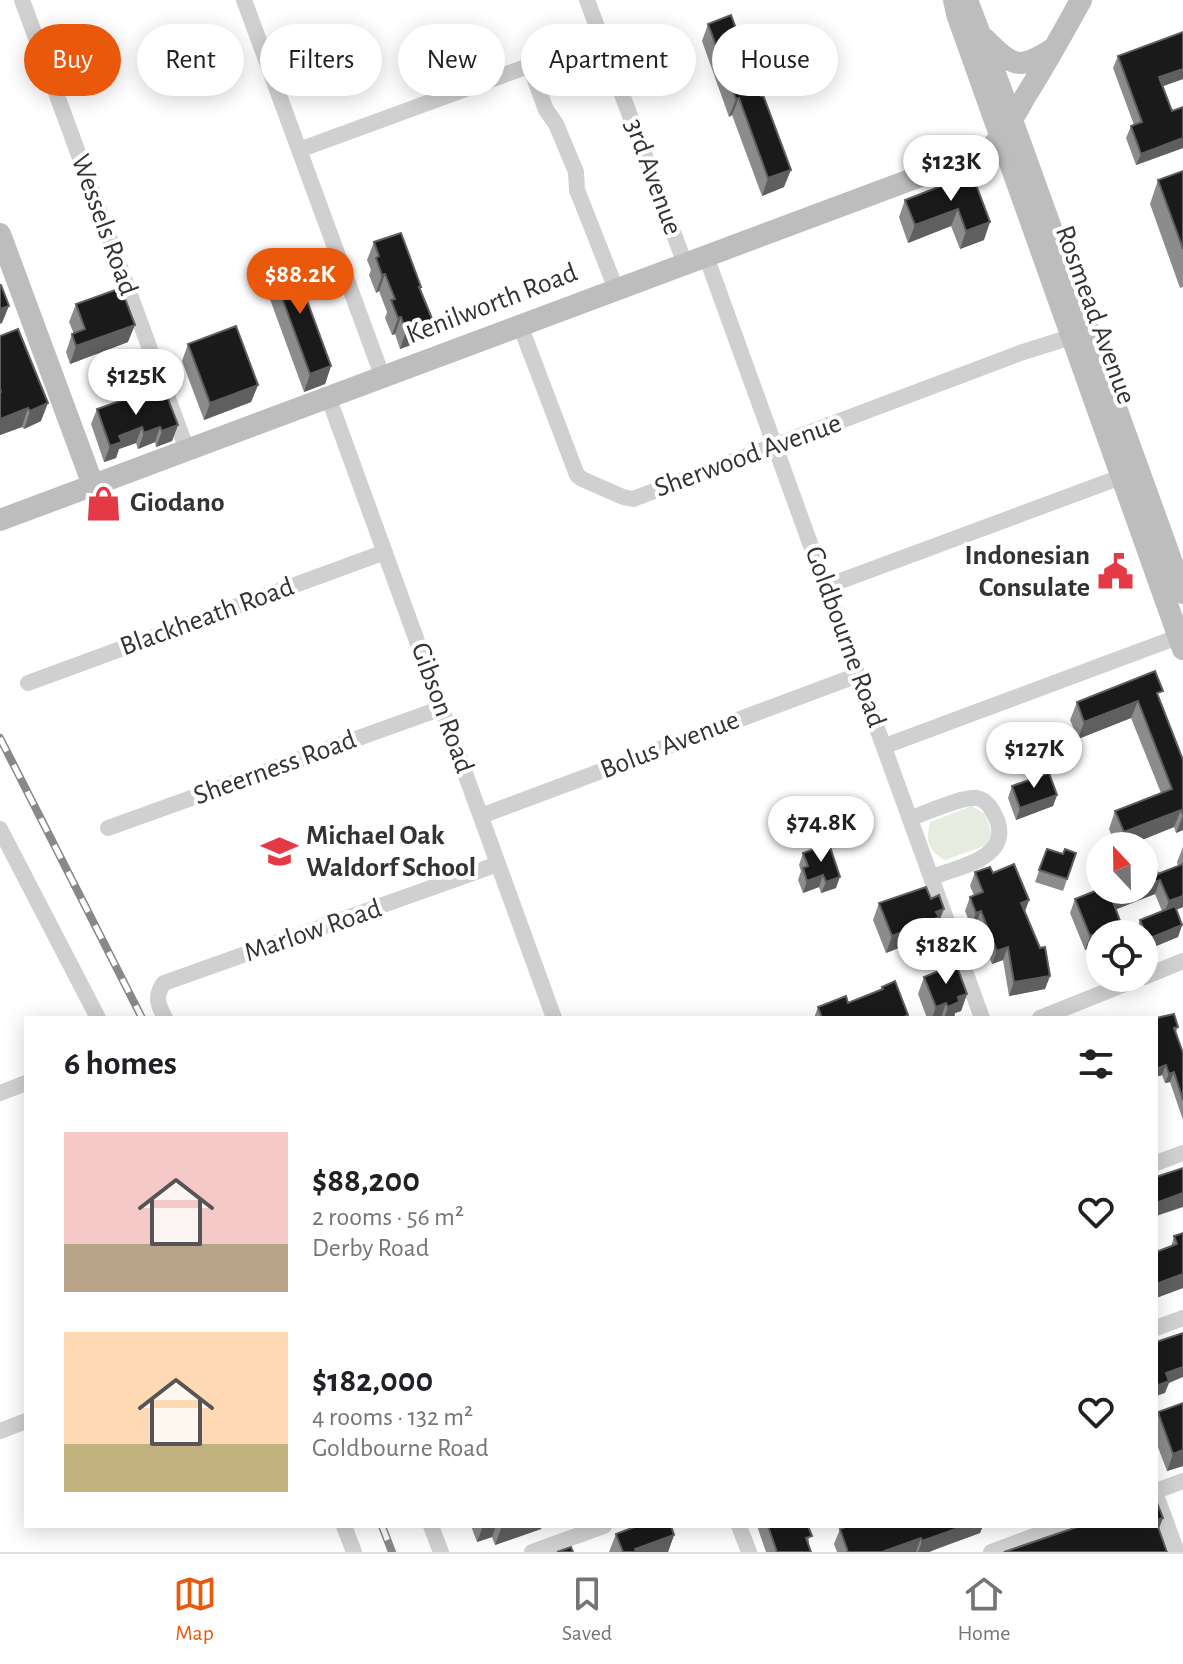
<!DOCTYPE html>
<meta charset="utf-8">
<style>
body{margin:0;font-family:"Alegreya Sans",sans-serif;background:#f6f6f6;color:#202124;height:100vh;display:flex;flex-direction:column;font-size:30px;white-space:nowrap}
*{box-sizing:border-box;margin:0}
p{font-size:26px;color:#757577}
.icon{flex:none;width:44px;height:44px;fill:none;stroke:currentColor;stroke-width:2;stroke-linecap:round;stroke-linejoin:round}
.map{position:relative;flex:1;overflow:hidden}
.panel{position:absolute;left:24px;top:1016px;width:1134px;height:512px;display:flex;flex-direction:column;background:#fff;border-radius:0px;box-shadow:0 4px 20px #0003}
.panel>*{flex:none}
.banner{position:absolute;left:24px;top:24px;width:1136px;height:72px;display:flex;gap:16px}
.needle{width:52px;rotate:338deg}
.tools{position:absolute;left:1086px;top:832px;display:grid;gap:16px}
.tools a{display:grid;place-items:center;width:72px;height:72px;border-radius:50%;background:#fff;box-shadow:0 4px 20px #0003;font-size:40px}
.price{position:absolute;translate:-50% -68px;padding:0 18px;border-radius:28px;background:#fff;color:#222;font-size:26px;line-height:52px;filter:drop-shadow(0 2px 4px #0008)}
.price::after{content:'';position:absolute;left:50%;top:48px;width:24px;height:18px;margin-left:-12px;background:inherit;clip-path:polygon(0 0,100% 0,50% 100%)}
.price.selected{background:#ea580c;color:#fff}
ul{padding:0;list-style:none}
li{display:flex;align-items:center;gap:24px;height:200px;padding:0 40px}
li span{display:grid;place-items:center;flex:none;width:224px;height:160px;border-radius:0px;color:#555}
li>.icon{margin-inline-start:auto}
span .icon{width:96px;height:96px;fill:#fffc;stroke-width:1}
li b{font-size:34px}
h2{display:flex;justify-content:space-between;align-items:center;height:96px;padding:0 40px;font-size:34px}
.tag{padding:0 28px;border-radius:36px;background:#fff;box-shadow:0 4px 20px #0003;font-size:28px;line-height:72px}
.tag.selected{background:#ea580c;color:#fff}
.tabs{display:flex;justify-content:space-around;align-items:center;height:112px;border-top:2px solid #e0e0e0;background:#fff;font-size:22px;color:#757577}
.tabs a{display:grid;justify-items:center;gap:4px}
.tabs .selected{color:#ea580c}
.map>svg:first-child{display:block}
.green{fill:#e6ecdf}
.lines{fill:none;stroke-linecap:round;stroke-linejoin:round}
.street{stroke:#d0d0d0;stroke-width:16}
.secondary{stroke:#bdbdbd;stroke-width:22}
.rail-casing{stroke:#888;stroke-width:8}
.rail{stroke:#fff;stroke-width:5;stroke-dasharray:15;stroke-linecap:butt}
.wall{fill:#8c8c8c}
.shaded-wall{fill:#5f5f5f}
.building{fill:#1a1a1a;stroke:#5f5f5f;stroke-width:2}
.labels{text-anchor:middle;dominant-baseline:central;stroke-width:8;stroke-linejoin:round;paint-order:stroke}
.street-label{font-size:28px;fill:#333;stroke:#fff}
.poi-label{font-size:28px;font-weight:bold;fill:#333;stroke:#fff;text-anchor:start}
</style>
<div class="map">
<svg width="1183" height="1552" viewBox="0 0 1183 1552">
<rect width="100%" height="100%" fill="#fff"/>
<path class="green" d="M 972,806 L 985,814 L 992,834 L 987,845 L 945,860 C 927,850 926,841 930,822 Z"/>
<g class="lines">
<path class="street" d="M 22,0 L 187,450
M 244,0 L 383,378
M 587,0 L 685,264
M 530,66 L 546,110 L 556,124 L 576,172 L 577,190 L 616,289
M 299,150 L 602,39
M 706,256 L 982,1018
M 520,325 L 577,475 L 582,479 L 623,497 L 633,499 L 1023,352 L 1071,337
M 329,399 L 554,1018
M 827,586 L 1129,474
M 28,683 L 385,552
M 885,746 L 1183,635
M 481,816 L 858,675
M 911,818 C 926,813 963,796 977,798 C 988,800 993,811 997,820 C 1011,858 959,867 932,877
M 108,828 L 442,708
M 0,829 L 98,1018
M 1144,977 L 1183,961
M 165,1018 C 158,1005 154,996 164,983 L 498,864
M 1040,1018 L 1140,978
M 0,1093 L 26,1083
M 1156,1163 L 1183,1153
M 1156,1328 L 1183,1318
M 0,1431 L 26,1421
M 1156,1491 L 1183,1481
M 1156,1495 L 1177,1552
M 344,1526 L 354,1552
M 431,1526 L 441,1552
M 739,1526 L 749,1552
M 532,1552 L 604,1526
M 991,1552 L 1061,1526"/>
<path class="secondary" d="M 954,0 L 957,14 L 1183,649
M 967,0 L 1000,87 L 1183,593
M 985,39 C 1013,67 1019,71 1054,48
M 0,234 L 93,485
M 0,520 L 985,152 C 1003,139 1014,116 1025,97 C 1045,65 1063,33 1081,0"/>
<defs>
<path id="rail" d="M 0,738 L 142,1018
M 382,1526 L 392,1552"/>
</defs>
<use href="#rail" class="rail-casing"/>
<use href="#rail" class="rail"/>
</g>
<path class="wall" d="M 708,24 L 784,187 L 762,196 L 732,115 L 729,117 L 702,41 Z
M 1183,32 L 1183,79 L 1163,86 L 1172,111 L 1183,107 L 1183,148 L 1136,165 L 1126,138 L 1131,126 L 1134,125 L 1113,68 L 1118,56 Z
M 1183,171 L 1183,287 L 1180,288 L 1150,204 L 1158,180 Z
M 972,174 L 984,240 L 960,249 L 951,226 L 908,243 L 899,217 L 905,200 Z
M 374,242 L 421,287 L 420,289 L 427,339 L 400,349 L 395,334 L 392,335 L 385,318 L 387,312 L 379,291 L 376,293 L 369,275 L 371,270 L 367,260 Z
M 270,265 L 331,366 L 325,384 L 304,392 L 264,283 Z
M 76,304 L 128,342 L 70,364 L 66,352 L 72,334 L 74,334 L 69,322 Z
M 0,336 L 41,421 L 24,429 L 22,427 L 0,435 Z
M 188,344 L 258,385 L 251,402 L 204,420 L 182,361 Z
M 144,402 L 178,425 L 172,441 L 156,447 L 155,442 L 138,449 L 136,443 L 119,449 L 116,458 L 104,462 L 91,424 L 97,409 Z
M 1160,700 L 1183,760 L 1183,830 L 1176,833 L 1174,827 L 1127,846 L 1116,846 L 1109,829 L 1115,811 L 1161,793 L 1131,718 L 1078,739 L 1070,720 L 1077,702 Z
M 1012,786 L 1057,795 L 1053,806 L 1016,820 L 1008,798 Z
M 1183,847 L 1183,907 L 1176,910 L 1182,925 L 1178,937 L 1144,951 L 1144,934 L 1137,934 L 1136,932 L 1140,920 L 1162,911 L 1155,894 L 1116,909 L 1121,934 L 1100,934 L 1100,944 L 1085,950 L 1070,913 L 1075,899 L 1158,874 L 1178,866 L 1177,862 Z
M 1047,849 L 1063,854 L 1076,853 L 1063,891 L 1035,882 Z
M 803,853 L 836,888 L 821,893 L 819,887 L 803,893 L 798,880 L 801,871 L 799,865 Z
M 975,872 L 993,873 L 1029,900 L 1025,911 L 1050,976 L 1045,989 L 1009,996 L 1003,960 L 992,964 L 976,924 L 971,926 L 965,911 L 970,897 L 974,895 L 970,886 Z
M 931,899 L 944,909 L 937,926 L 935,927 L 932,935 L 886,953 L 873,920 L 879,903 Z
M 924,977 L 967,994 L 961,1011 L 955,1013 L 954,1018 L 927,1018 L 918,994 Z
M 882,987 L 908,1015 L 908,1018 L 814,1018 L 818,1007 L 848,1003 L 881,989 Z
M 1156,1018 L 1178,1027 L 1176,1032 L 1183,1053 L 1183,1120 L 1170,1082 L 1165,1083 L 1162,1075 L 1156,1077 Z
M 1183,1233 L 1183,1288 L 1156,1298 L 1156,1252 L 1171,1247 L 1174,1236 Z
M 1158,1412 L 1183,1466 L 1167,1471 L 1156,1442 L 1156,1417 Z
M 471,1526 L 542,1526 L 541,1529 L 495,1545 L 492,1537 L 477,1542 Z
M 757,1526 L 808,1526 L 809,1545 L 811,1552 L 766,1552 Z
M 847,1526 L 988,1526 L 982,1528 L 980,1533 L 929,1552 L 837,1552 L 834,1544 L 840,1529 Z
M 616,1534 L 674,1535 L 668,1552 L 609,1552 Z"/>
<path class="shaded-wall" d="M 1183,69 L 1183,79 L 1155,89 L 1159,77 Z
M 739,98 L 732,115 L 729,117 L 736,99 Z
M 1183,138 L 1183,148 L 1136,165 L 1141,154 Z
M 791,170 L 784,187 L 762,196 L 768,178 Z
M 958,209 L 951,226 L 908,243 L 915,225 Z
M 990,222 L 984,240 L 960,249 L 966,231 Z
M 385,274 L 379,291 L 376,293 L 382,275 Z
M 9,306 L 2,323 L 0,324 L 0,309 Z
M 401,317 L 395,334 L 392,335 L 398,318 Z
M 433,321 L 427,339 L 400,349 L 406,331 Z
M 135,325 L 128,342 L 70,364 L 76,346 Z
M 331,366 L 325,384 L 304,392 L 310,374 Z
M 258,385 L 251,402 L 204,420 L 210,403 Z
M 48,403 L 41,421 L 24,429 L 30,411 Z
M 28,408 L 22,427 L 0,435 L 0,419 Z
M 178,425 L 172,441 L 156,447 L 162,431 Z
M 142,427 L 136,443 L 119,449 L 116,458 L 104,462 L 110,446 L 119,436 Z
M 160,427 L 155,442 L 138,449 L 144,433 Z
M 1138,701 L 1131,718 L 1078,739 L 1084,722 Z
M 1057,795 L 1053,806 L 1016,820 L 1020,808 Z
M 1181,810 L 1174,827 L 1127,846 L 1119,846 L 1124,832 Z
M 1183,815 L 1183,830 L 1176,833 Z
M 823,875 L 819,887 L 803,893 L 807,881 Z
M 840,877 L 836,888 L 821,893 L 826,882 Z
M 1160,880 L 1155,894 L 1107,913 L 1112,899 L 1135,890 L 1144,890 L 1144,886 Z
M 1183,896 L 1183,907 L 1163,915 L 1169,901 Z
M 1029,900 L 1024,914 L 1021,903 Z
M 944,909 L 937,926 L 935,927 L 932,935 L 886,953 L 892,936 Z
M 981,911 L 976,924 L 971,926 L 976,913 Z
M 1182,925 L 1178,937 L 1144,951 L 1148,939 Z
M 1108,929 L 1106,934 L 1100,934 L 1100,944 L 1085,950 L 1090,936 Z
M 1123,929 L 1121,934 L 1111,934 Z
M 1008,947 L 1003,960 L 992,964 L 997,951 Z
M 1050,976 L 1045,989 L 1009,996 L 1014,982 Z
M 967,994 L 961,1011 L 955,1013 L 954,1018 L 944,1018 L 948,1007 L 958,997 Z
M 946,1003 L 941,1018 L 932,1018 L 936,1007 Z
M 1166,1065 L 1162,1075 L 1156,1077 L 1156,1069 Z
M 1174,1072 L 1170,1082 L 1165,1083 L 1169,1074 Z
M 1183,1193 L 1183,1207 L 1156,1216 L 1156,1203 Z
M 1183,1274 L 1183,1288 L 1156,1298 L 1156,1284 Z
M 1183,1367 L 1183,1377 L 1169,1383 L 1165,1393 L 1156,1396 L 1156,1386 L 1166,1373 Z
M 1183,1450 L 1183,1466 L 1167,1471 L 1173,1454 Z
M 1163,1518 L 1158,1531 L 1156,1520 Z
M 483,1526 L 496,1526 L 492,1537 L 477,1542 Z
M 502,1526 L 542,1526 L 541,1529 L 495,1545 Z
M 964,1526 L 988,1526 L 982,1528 L 980,1533 L 941,1547 L 929,1552 L 918,1552 L 922,1541 Z
M 674,1535 L 668,1552 L 634,1552 L 635,1549 Z
M 921,1538 L 916,1552 L 882,1552 Z"/>
<path class="building" d="M 731,15 L 761,96 L 763,95 L 791,170 L 768,178 L 739,98 L 736,99 L 708,24 Z
M 1183,32 L 1183,69 L 1159,77 L 1172,111 L 1183,107 L 1183,138 L 1141,154 L 1131,126 L 1142,122 L 1118,56 Z
M 1183,171 L 1183,249 L 1158,180 Z
M 972,174 L 990,222 L 966,231 L 958,209 L 915,225 L 905,200 Z
M 401,233 L 421,287 L 419,287 L 433,321 L 406,331 L 401,317 L 398,318 L 391,300 L 395,299 L 385,274 L 382,275 L 376,258 L 379,256 L 374,242 Z
M 291,257 L 331,366 L 310,374 L 270,265 Z
M 0,285 L 1,285 L 9,306 L 0,309 Z
M 121,288 L 135,325 L 76,346 L 72,334 L 85,329 L 76,304 Z
M 236,326 L 258,385 L 210,403 L 188,344 Z
M 18,329 L 48,403 L 30,411 L 28,408 L 0,419 L 0,393 L 1,392 L 0,388 L 0,336 Z
M 140,394 L 144,402 L 166,394 L 178,425 L 162,431 L 160,427 L 144,433 L 142,427 L 119,436 L 122,442 L 110,446 L 97,409 Z
M 1155,671 L 1163,691 L 1157,693 L 1183,760 L 1183,815 L 1181,810 L 1124,832 L 1115,811 L 1172,789 L 1138,701 L 1084,722 L 1077,702 Z
M 1049,773 L 1057,795 L 1020,808 L 1012,786 Z
M 829,844 L 840,877 L 826,882 L 823,875 L 807,881 L 803,868 L 808,866 L 803,853 Z
M 1047,849 L 1063,854 L 1065,849 L 1076,853 L 1067,879 L 1039,870 Z
M 1153,860 L 1158,874 L 1183,864 L 1183,896 L 1169,901 L 1160,880 L 1144,886 L 1144,864 Z
M 1014,864 L 1029,900 L 1021,903 L 1040,948 L 1045,947 L 1050,976 L 1014,982 L 1008,947 L 997,951 L 981,911 L 976,913 L 970,897 L 983,892 L 975,872 L 990,867 L 993,873 Z
M 926,887 L 931,899 L 939,895 L 944,909 L 936,912 L 939,917 L 892,936 L 879,903 Z
M 1100,889 L 1100,890 L 1135,890 L 1112,899 L 1123,929 L 1111,934 L 1108,929 L 1090,936 L 1075,899 Z
M 1175,906 L 1182,925 L 1148,939 L 1140,920 Z
M 956,964 L 967,994 L 958,997 L 959,1002 L 948,1007 L 946,1003 L 936,1007 L 924,977 Z
M 895,981 L 908,1015 L 902,1018 L 822,1018 L 818,1007 L 846,996 L 848,1003 L 883,989 L 882,987 Z
M 1174,1014 L 1178,1027 L 1174,1028 L 1183,1053 L 1183,1100 L 1174,1072 L 1169,1074 L 1166,1065 L 1156,1069 L 1156,1018 Z
M 1183,1168 L 1183,1193 L 1156,1203 L 1156,1177 Z
M 1183,1233 L 1183,1274 L 1156,1284 L 1156,1252 L 1177,1244 L 1174,1236 Z
M 1183,1333 L 1183,1367 L 1166,1373 L 1169,1381 L 1156,1386 L 1156,1342 Z
M 1183,1403 L 1183,1450 L 1173,1454 L 1158,1412 Z
M 1156,1500 L 1163,1518 L 1156,1520 Z
M 1156,1521 L 1167,1552 L 1004,1552 L 1080,1526 L 1156,1526 Z
M 637,1526 L 671,1526 L 674,1535 L 635,1549 L 636,1552 L 623,1552 L 616,1534 Z
M 768,1526 L 808,1526 L 812,1536 L 806,1538 L 811,1552 L 777,1552 Z
M 847,1526 L 964,1526 L 922,1541 L 921,1538 L 882,1552 L 848,1552 L 840,1529 Z
M 571,1547 L 573,1552 L 557,1552 Z"/>
<defs>
<symbol id="shop-bare" viewBox="-9 -9 18 18"><path d="M-5-2.5h2.3a2.7 3.5 0 0 1 5.4 0H5L5.5 6h-11ZM-1.5-2.5h3a1.5 2.3 0 0 0-3 0Z" fill="#e63946" stroke="#fff" stroke-width="2.5" paint-order="stroke"/></symbol>
<symbol id="civic-bare" viewBox="-9 -9 18 18"><path d="M-.6-6.5H3V-4.5H.6V-3L4-1V1h2V6H-6V1h2V-1L-.6-3ZM-1.2 2.5V6h2.4V2.5Z" fill="#e63946" stroke="#fff" stroke-width="2.5" paint-order="stroke"/></symbol>
<symbol id="school-bare" viewBox="-9 -9 18 18"><path d="M0-5L7-2L0 1L-7-2ZM-4 1L0 2.5L4 1V4Q0 6-4 4Z" fill="#e63946" stroke="#fff" stroke-width="2.5" paint-order="stroke"/></symbol>
</defs>
<g fill-rule="evenodd">
<use href="#shop-bare" x="78" y="478" width="51" height="51"/>
<use href="#civic-bare" x="1090" y="546" width="51" height="51"/>
<use href="#school-bare" x="254" y="826" width="51" height="51"/>
</g>
<g class="labels">
<g class="street-label">
<text transform="translate(653 177) rotate(70)">3rd Avenue</text>
<text transform="translate(104 225) rotate(70)">Wessels Road</text>
<text transform="translate(492 304) rotate(-21)">Kenilworth Road</text>
<text transform="translate(1095 315) rotate(70)">Rosmead Avenue</text>
<text transform="translate(748 456) rotate(-20)">Sherwood Avenue</text>
<text transform="translate(207 617) rotate(-20)">Blackheath Road</text>
<text transform="translate(845 637) rotate(70)">Goldbourne Road</text>
<text transform="translate(442 708) rotate(70)">Gibson Road</text>
<text transform="translate(670 745) rotate(-21)">Bolus Avenue</text>
<text transform="translate(275 768) rotate(-20)">Sheerness Road</text>
<text transform="translate(313 931) rotate(-19)">Marlow Road</text>
</g>
<g class="poi-label">
<text x="130" y="503">Giodano</text>
<text x="1090" y="556" text-anchor="end">Indonesian<tspan x="1090" dy="32">Consulate</tspan></text>
<text x="306" y="836">Michael Oak<tspan x="306" dy="32">Waldorf School</tspan></text>
</g>
</g>
</svg>
<div class="tools">
<a><svg class="needle" viewBox="-14 -14 28 28"><path d="M0-13l5 13h-10z" fill="#e53935"/><path d="M0 13l5-13h-10z" fill="#757577"/></svg></a>
<a><svg class="icon" aria-label="locate" viewBox="0 0 24 24"><circle cx="12" cy="12" r="6"/><path d="M12 2v4M12 18v4M2 12h4M18 12h4"/></svg></a>
</div>
<b class="price" style="left:951px;top:203px">$123K</b>
<b class="price selected" style="left:300px;top:316px">$88.2K</b>
<b class="price" style="left:136px;top:417px">$125K</b>
<b class="price" style="left:1034px;top:790px">$127K</b>
<b class="price" style="left:821px;top:864px">$74.8K</b>
<b class="price" style="left:946px;top:986px">$182K</b>
<div class="banner">
<a class="tag selected">Buy</a>
<a class="tag">Rent</a>
<a class="tag">Filters</a>
<a class="tag">New</a>
<a class="tag">Apartment</a>
<a class="tag">House</a>
</div>
<section class="panel">
<h2>6 homes<svg class="icon" aria-label="filters" viewBox="0 0 24 24"><path d="M4 7h16M4 17h16"/><circle cx="9" cy="7" r="2"/><circle cx="15" cy="17" r="2"/></svg></h2>
<ul>
<li><span style="background:linear-gradient(#f6c9c9 70%,#b9a48a 0)"><svg class="icon" aria-label="home" viewBox="0 0 24 24"><path d="M3 11l9-7 9 7M6 9v11h12V9"/></svg></span><div><b>$88,200</b><p>2 rooms · 56 m²</p><p>Derby Road</p></div><svg class="icon" aria-label="heart" viewBox="0 0 24 24"><path d="M12 20l-8-8c-3-5 5-10 8-4 3-6 11-1 8 4z"/></svg></li>
<li><span style="background:linear-gradient(#ffd9b3 70%,#c2b280 0)"><svg class="icon" aria-label="home" viewBox="0 0 24 24"><path d="M3 11l9-7 9 7M6 9v11h12V9"/></svg></span><div><b>$182,000</b><p>4 rooms · 132 m²</p><p>Goldbourne Road</p></div><svg class="icon" aria-label="heart" viewBox="0 0 24 24"><path d="M12 20l-8-8c-3-5 5-10 8-4 3-6 11-1 8 4z"/></svg></li>
</ul>
</section>
</div>
<nav class="tabs">
<a class="selected"><svg class="icon" aria-label="map" viewBox="0 0 24 24"><path d="M3 6l6-2 6 2 6-2v14l-6 2-6-2-6 2zM9 4v14M15 6v14"/></svg>Map</a>
<a><svg class="icon" aria-label="saved" viewBox="0 0 24 24"><path d="M7 4h10v16l-5-4-5 4z"/></svg>Saved</a>
<a><svg class="icon" aria-label="home" viewBox="0 0 24 24"><path d="M3 11l9-7 9 7M6 9v11h12V9"/></svg>Home</a>
</nav>
